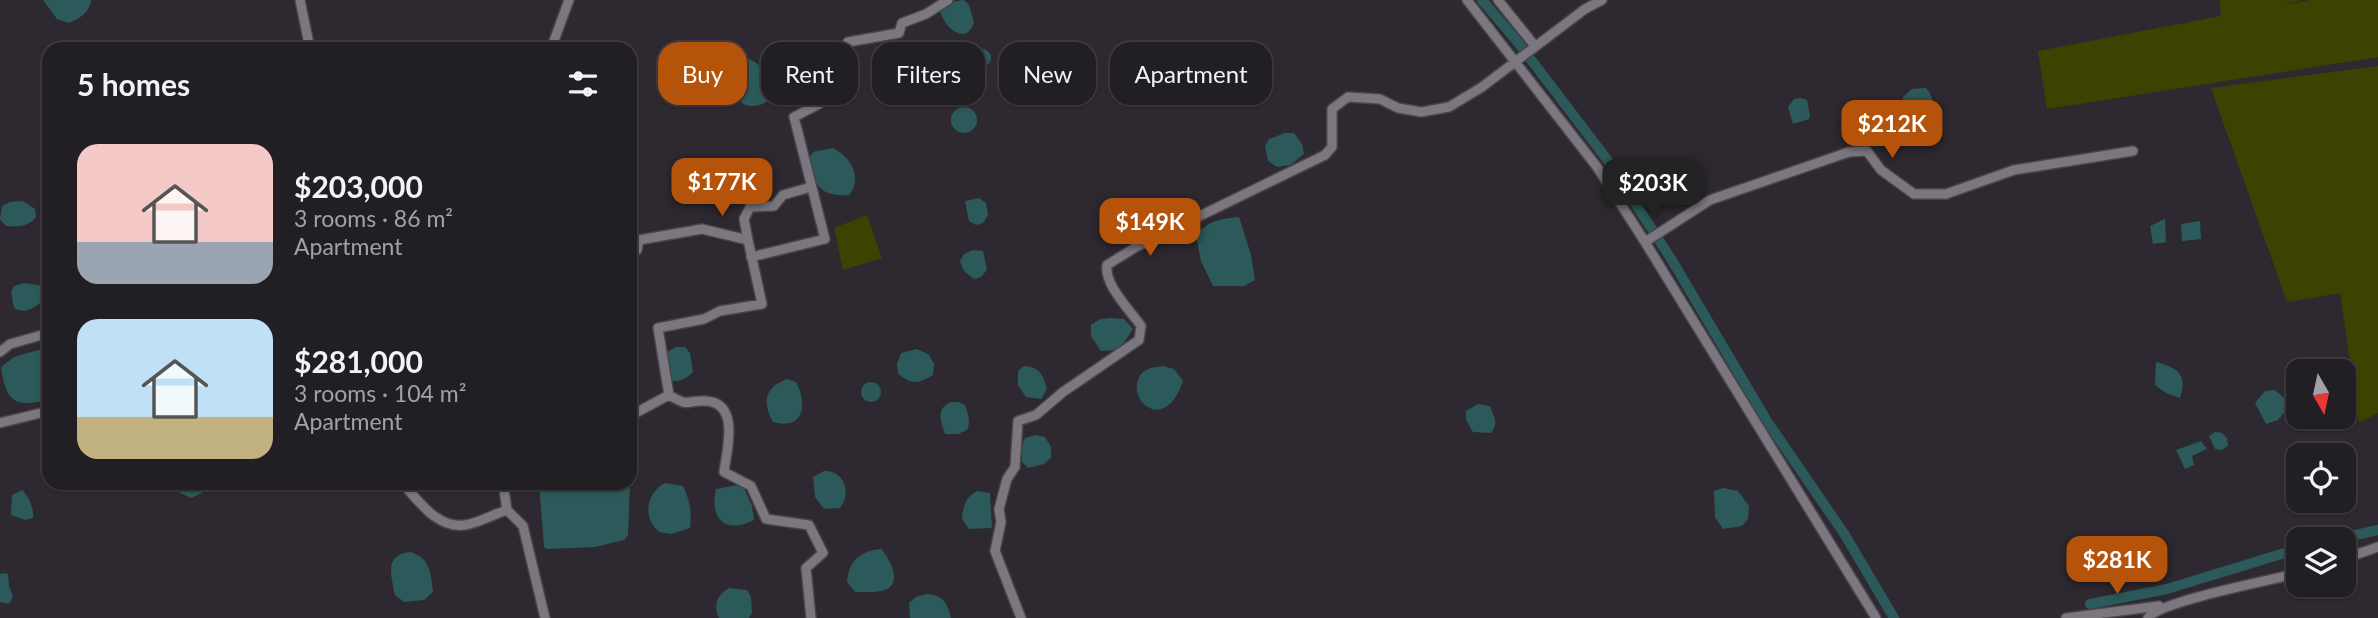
<!DOCTYPE html>
<meta charset="utf-8">
<style>
body{margin:0;font-family:Lato,sans-serif;background:#2e2c31;color:#f1f3f6;height:100vh;display:flex;flex-direction:column;font-size:26px;white-space:nowrap}
*{box-sizing:border-box;margin:0}
p{font-size:23px;color:#a2a2a6}
.icon{flex:none;width:38px;height:38px;fill:none;stroke:currentColor;stroke-width:2;stroke-linecap:round;stroke-linejoin:round}
.map{position:relative;flex:1;overflow:hidden}
.side{position:absolute;left:42px;top:42px;width:595px;height:448px;display:flex;flex-direction:column;background:#221f24;border-radius:21px;box-shadow:0 2px 5px #0004,0 0 0 2px #3f3d41}
.side>*{flex:none}
.banner{position:absolute;left:658px;top:42px;width:665px;height:63px;display:flex;gap:14px}
.needle{width:46px;rotate:171deg}
.controls{position:absolute;left:2286px;top:359px;display:grid;gap:14px}
.controls a{display:grid;place-items:center;width:70px;height:70px;border-radius:14px;background:#221f24;box-shadow:0 2px 5px #0004,0 0 0 2px #3f3d41;font-size:35px}
.price{position:absolute;translate:-50% -60px;padding:0 16px;border-radius:14px;background:#b45309;color:#fff;font-size:23px;line-height:46px;filter:drop-shadow(0 2px 4px #0008)}
.price::after{content:'';position:absolute;left:50%;top:42px;width:21px;height:16px;margin-left:-10px;background:inherit;clip-path:polygon(0 0,100% 0,50% 100%)}
.price.active{background:#222;color:#fff}
ul{padding:0;list-style:none}
li{display:flex;align-items:center;gap:21px;height:175px;padding:0 35px}
li span{display:grid;place-items:center;flex:none;width:196px;height:140px;border-radius:21px;color:#555}
li>.icon{margin-inline-start:auto}
span .icon{width:84px;height:84px;fill:#fffc;stroke-width:1}
li b{font-size:30px}
h2{display:flex;justify-content:space-between;align-items:center;height:84px;padding:0 35px;font-size:30px}
.chip{padding:0 24px;border-radius:21px;background:#221f24;box-shadow:0 2px 5px #0004,0 0 0 2px #3f3d41;font-size:24px;line-height:63px}
.chip.active{background:#b45309;color:#fff}
.map>svg:first-child{display:block}
.green{fill:#3c4301}
.water{fill:#2c5a5a}
.lines{fill:none;stroke-linecap:round;stroke-linejoin:round}
.canal{stroke:#2c5a5a;stroke-width:10}
.minor-casing{stroke:#48444a;stroke-width:12}
.minor{stroke:#7c777e;stroke-width:9}
</style>
<div class="map">
<svg width="2378" height="618" viewBox="0 0 2378 618">
<rect width="100%" height="100%" fill="#2e2930"/>
<path class="green" d="M 2220,0 L 2302,0 L 2279,6 L 2310,0 L 2378,0 L 2378,57 L 2047,109 L 2038,51 L 2221,16 Z
M 2378,66 L 2378,413 L 2359,423 L 2340,293 L 2287,302 L 2211,88 Z
M 867,215 L 882,258 L 843,270 L 834,228 Z"/>
<path class="water" d="M 43,0 L 91,0 C 90,12 79,19 69,23 L 57,19 Z
M 964,0 L 969,5 L 974,23 C 965,47 943,26 940,10 L 950,2 Z
M973 58a9 9 0 1 1 18 0a9 9 0 1 1-18 0Z
M 744,57 C 764,64 773,78 770,100 C 739,119 728,90 735,63 Z
M 1926,88 C 1940,105 1930,118 1911,121 L 1903,110 L 1903,97 L 1912,89 Z
M 1801,98 L 1807,100 L 1810,116 L 1809,119 L 1793,124 L 1788,107 L 1794,99 Z
M951 120a13 13 0 1 1 26 0a13 13 0 1 1-26 0Z
M 1285,133 L 1294,133 L 1302,144 L 1304,154 L 1290,165 L 1277,167 L 1268,161 L 1265,146 L 1269,139 Z
M 833,148 C 851,157 863,178 849,195 C 821,197 815,186 808,160 L 813,152 Z
M 979,198 L 986,203 L 988,215 L 983,223 L 976,225 L 969,221 L 965,201 Z
M 23,201 L 35,209 L 36,217 C 28,227 18,227 6,226 L 0,219 L 2,206 L 10,202 Z
M 1239,217 L 1251,255 L 1255,280 L 1244,286 L 1213,286 L 1201,261 L 1196,236 C 1208,220 1220,219 1239,217 Z
M 2165,219 L 2166,242 L 2153,244 L 2150,226 Z
M 2200,221 L 2201,239 L 2182,241 L 2181,224 Z
M 973,250 L 983,251 L 987,270 L 981,277 L 974,279 L 964,271 L 960,261 L 964,254 Z
M 24,283 L 44,286 L 46,298 C 35,307 27,315 14,308 L 11,292 L 14,286 Z
M 1111,318 L 1124,319 L 1133,329 L 1119,350 L 1101,351 L 1091,336 L 1091,325 L 1100,319 Z
M 49,347 L 49,400 C 16,407 6,404 1,367 L 14,357 Z
M 676,347 L 685,347 L 690,353 L 693,372 C 687,378 679,383 671,380 L 666,359 L 667,352 Z
M 917,349 L 928,354 L 934,363 L 933,375 C 919,384 910,385 898,373 L 897,364 L 901,353 Z
M 2156,362 C 2177,368 2188,373 2180,398 L 2166,393 L 2155,385 Z
M 1024,366 C 1040,367 1043,375 1047,389 L 1041,399 L 1026,397 L 1018,385 L 1018,371 Z
M 1163,366 L 1174,369 L 1183,381 C 1164,438 1122,396 1142,373 C 1147,368 1156,367 1163,366 Z
M 787,379 L 796,382 C 808,404 804,431 773,422 C 762,402 764,388 787,379 Z
M861 392a10 10 0 1 1 20 0a10 10 0 1 1-20 0Z
M 2275,390 L 2285,399 L 2286,410 L 2278,420 L 2266,424 L 2255,403 L 2265,391 Z
M 951,402 L 958,402 L 965,405 C 968,414 971,422 967,430 L 958,434 L 945,434 C 940,420 936,408 951,402 Z
M 1478,404 L 1490,406 C 1494,417 1499,423 1491,433 L 1473,432 L 1466,420 L 1466,411 Z
M 2215,432 L 2222,433 L 2227,438 L 2228,446 L 2221,450 L 2215,449 L 2209,436 Z
M 1035,435 L 1045,437 L 1051,447 L 1051,458 L 1044,464 L 1028,468 L 1022,462 L 1022,445 L 1025,438 Z
M 2201,441 L 2207,449 L 2192,456 L 2194,465 L 2185,469 L 2176,450 Z
M 824,471 C 844,470 852,493 840,508 L 824,509 L 815,497 L 813,477 Z
M 177,483 L 206,483 L 202,493 L 191,498 L 180,493 Z
M 539,483 L 630,483 L 628,535 L 624,540 L 595,547 L 547,549 L 544,547 Z
M 665,483 L 683,486 C 690,501 692,512 690,528 L 671,534 L 659,532 C 642,518 646,493 665,483 Z
M 737,485 L 743,486 L 752,506 L 754,520 C 727,534 709,521 716,489 Z
M 1723,488 L 1738,491 L 1749,506 L 1748,519 L 1742,526 L 1723,529 L 1715,517 L 1714,491 Z
M 22,490 C 29,497 34,508 33,518 L 25,520 L 11,515 L 12,495 Z
M 977,491 L 990,493 L 992,528 L 969,529 L 962,519 C 963,506 965,498 977,491 Z
M 881,549 C 890,558 903,583 885,590 C 876,593 864,592 855,592 L 847,582 C 849,560 860,551 881,549 Z
M 410,552 C 430,557 431,574 433,592 L 424,600 L 404,602 L 395,595 C 391,575 384,555 410,552 Z
M 2,573 L 8,574 L 9,586 L 13,597 L 9,604 L 0,602 L 0,574 Z
M 729,588 L 747,590 L 751,597 L 752,613 L 749,618 L 719,618 C 713,605 717,595 729,588 Z
M 926,594 C 943,595 947,602 951,618 L 910,618 L 909,603 L 916,597 Z"/>
<g class="lines">
<path class="canal" d="M 1482,0 L 1516,40 L 1606,158 L 1673,262 L 1767,421 L 1845,535 L 1894,618
M 2338,539 L 2378,530
M 2090,604 L 2167,589 L 2298,549"/>
<defs>
<path id="minor" d="M 300,0 L 310,49
M 1467,0 L 1597,167 L 1645,242 L 1876,618
M 1498,0 L 1535,46
M 551,49 L 569,0
M 748,240 L 762,304 L 720,311 L 704,319 L 658,328 L 669,395 C 691,408 684,400 706,401 C 740,403 727,449 724,472 L 751,486 L 766,519 L 809,525 L 823,553 L 806,568 L 811,618
M 1645,242 L 1710,200 L 1849,152 L 1867,151 L 1881,170 L 1914,194 L 1946,194 L 2014,170 L 2133,151
M 630,253 L 637,250 L 639,240 L 702,229 L 748,240 L 744,219 L 750,207 L 774,206 L 783,195 L 811,187
M 751,257 L 825,239 L 794,117 L 819,104 L 844,83 L 848,42 L 899,33 L 902,23 L 926,14 L 948,0
M 0,352 L 10,344 L 49,333
M 630,416 L 669,395
M 0,423 L 49,411
M 402,483 C 419,501 437,529 465,525 C 479,523 494,514 507,510
M 503,483 L 507,510 L 523,526 L 545,618
M 2343,559 L 2378,547
M 1021,618 L 995,551 L 1001,522 L 999,509 L 1007,479 L 1015,467 L 1018,421 L 1036,415 L 1063,392 L 1139,340 L 1141,326 C 1130,310 1104,285 1107,265 L 1136,247 L 1325,155 L 1332,147 L 1332,109 L 1348,97 L 1380,99 L 1398,108 L 1421,112 L 1449,107 L 1482,87 L 1585,9 L 1602,0
M 2066,618 L 2159,606
M 2148,618 C 2159,601 2273,580 2298,573"/>
</defs>
<use href="#minor" class="minor-casing"/>
<use href="#minor" class="minor"/>
</g>
</svg>
<div class="controls">
<a><svg class="needle" viewBox="-14 -14 28 28"><path d="M0-13l5 13h-10z" fill="#e53935"/><path d="M0 13l5-13h-10z" fill="#a2a2a6"/></svg></a>
<a><svg class="icon" aria-label="locate" viewBox="0 0 24 24"><circle cx="12" cy="12" r="6"/><path d="M12 2v4M12 18v4M2 12h4M18 12h4"/></svg></a>
<a><svg class="icon" aria-label="layers" viewBox="0 0 24 24"><path d="M12 4l9 5-9 5-9-5zM3 14l9 5 9-5"/></svg></a>
</div>
<b class="price" style="left:1892px;top:160px">$212K</b>
<b class="price" style="left:722px;top:218px">$177K</b>
<b class="price active" style="left:1653px;top:219px">$203K</b>
<b class="price" style="left:1150px;top:258px">$149K</b>
<b class="price" style="left:2117px;top:596px">$281K</b>
<div class="banner">
<a class="chip active">Buy</a>
<a class="chip">Rent</a>
<a class="chip">Filters</a>
<a class="chip">New</a>
<a class="chip">Apartment</a>
</div>
<section class="side">
<h2>5 homes<svg class="icon" aria-label="filters" viewBox="0 0 24 24"><path d="M4 7h16M4 17h16"/><circle cx="9" cy="7" r="2"/><circle cx="15" cy="17" r="2"/></svg></h2>
<ul>
<li><span style="background:linear-gradient(#f6c9c9 70%,#9aa5b1 0)"><svg class="icon" aria-label="home" viewBox="0 0 24 24"><path d="M3 11l9-7 9 7M6 9v11h12V9"/></svg></span><div><b>$203,000</b><p>3 rooms · 86 m²</p><p>Apartment</p></div></li>
<li><span style="background:linear-gradient(#bfe0f5 70%,#c2b280 0)"><svg class="icon" aria-label="home" viewBox="0 0 24 24"><path d="M3 11l9-7 9 7M6 9v11h12V9"/></svg></span><div><b>$281,000</b><p>3 rooms · 104 m²</p><p>Apartment</p></div></li>
</ul>
</section>
</div>
